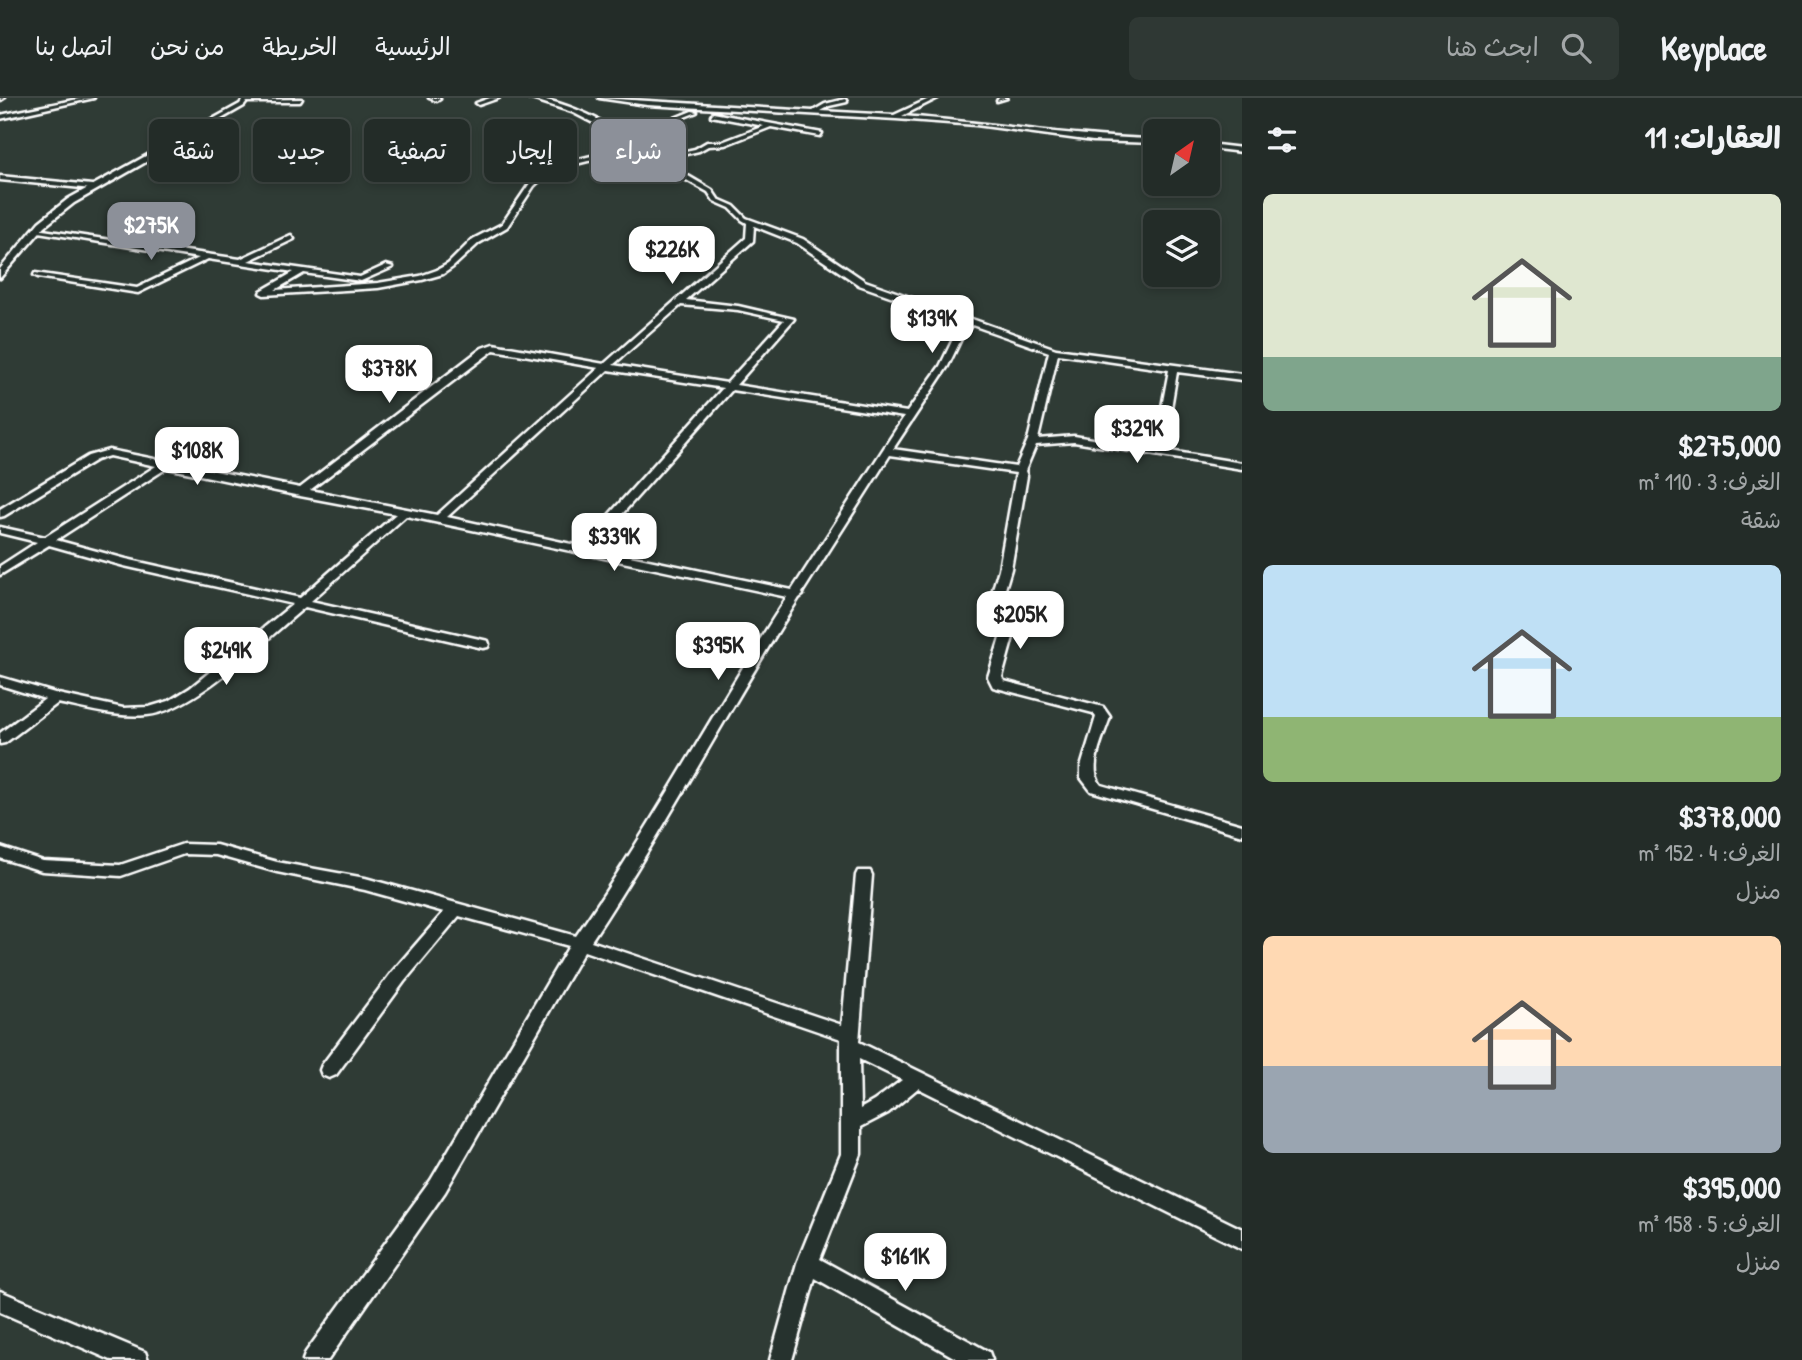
<!DOCTYPE html>
<html lang="ar">
<meta charset="utf-8">
<style>
body{margin:0;font-family:"Patrick Hand","Playpen Sans Arabic",sans-serif;background:#2f3834;color:#f1f3f6;direction:rtl;height:100vh;display:flex;flex-direction:column;font-size:26px;white-space:nowrap}
*{box-sizing:border-box;margin:0}
p{font-size:23px;color:#a3a7a8}
.icon{flex:none;width:38px;height:38px;fill:none;stroke:currentColor;stroke-width:2;stroke-linecap:round;stroke-linejoin:round}
.map{position:relative;flex:1;overflow:hidden;direction:ltr}
.panel{display:flex;flex-direction:column;background:#232c28;width:560px}
.panel>*{flex:none}
.guide{position:absolute;left:21px;top:21px;width:665px;height:63px;direction:rtl;display:flex;gap:14px}
.needle{width:46px;rotate:34deg}
.controls{position:absolute;left:1143px;top:21px;display:grid;gap:14px}
.controls a{display:grid;place-items:center;width:77px;height:77px;border-radius:10px;background:#232c28;box-shadow:0 4px 10px #0003,0 0 0 2px #404845;font-size:35px}
.price{position:absolute;translate:-50% -60px;padding:0 16px;border-radius:14px;background:#fff;color:#222;font-size:23px;line-height:46px;filter:drop-shadow(0 2px 4px #0008)}
.price::after{content:'';position:absolute;left:50%;top:42px;width:21px;height:16px;margin-left:-10px;background:inherit;clip-path:polygon(0 0,100% 0,50% 100%)}
.price.on{background:#8c9099;color:#fff}
ul{padding:0;list-style:none}
li{display:grid;align-content:center;gap:14px;height:371px;padding:0 21px}
li span{display:grid;place-items:center;height:217px;border-radius:10px;color:#555}
li>.icon{margin-inline-start:auto}
span .icon{width:126px;height:126px;fill:#fffc;stroke-width:1}
li b{font-size:30px}
h2{display:flex;justify-content:space-between;align-items:center;height:84px;padding:0 21px;font-size:30px}
.chip{padding:0 24px;border-radius:10px;background:#232c28;box-shadow:0 4px 10px #0003,0 0 0 2px #404845;font-size:24px;line-height:63px}
.chip.on{background:#8c9099;color:#fff}
header{display:flex;align-items:center;gap:42px;box-sizing:border-box;height:98px;padding:0 35px;background:#232c28;border-bottom:2px solid #404845}
header strong{font-size:33px}
nav{display:flex;gap:38px;margin-inline-start:auto;font-size:24px}
.search{width:490px;height:63px;background:#2f3834;display:flex;align-items:center;gap:18px;box-sizing:border-box;padding:0 24px;border-radius:10px;color:#a3a7a8;font-size:26px}
main{display:flex;flex:1;min-height:0}
.map>svg:first-child{display:block}
.lines{fill:none;stroke-linecap:round;stroke-linejoin:round}
.minor-casing{stroke:#fff;stroke-width:5}
.tertiary-casing{stroke:#fff;stroke-width:5}
.minor{fill:#26332d;fill-rule:evenodd}
.tertiary{fill:#26332d;fill-rule:evenodd}
</style>
<header>
<strong>Keyplace</strong>
<div class="search"><svg class="icon" aria-label="search" viewBox="0 0 24 24"><circle cx="10" cy="10" r="6"/><path d="M15 15l6 6"/></svg>ابحث هنا</div>
<nav><a>الرئيسية</a><a>الخريطة</a><a>من نحن</a><a>اتصل بنا</a></nav>
</header>
<main>
<section class="panel">
<h2>العقارات: 11<svg class="icon" aria-label="filters" viewBox="0 0 24 24"><path d="M4 7h16M4 17h16"/><circle cx="9" cy="7" r="2"/><circle cx="15" cy="17" r="2"/></svg></h2>
<ul>
<li><span style="background:linear-gradient(#dfe7d0 75%,#7fa58c 0)"><svg class="icon" aria-label="home" viewBox="0 0 24 24"><path d="M3 11l9-7 9 7M6 9v11h12V9"/></svg></span><div><b>$275,000</b><p>الغرف: 3 · 110 m²</p><p>شقة</p></div></li>
<li><span style="background:linear-gradient(#bfe0f5 70%,#8fb573 0)"><svg class="icon" aria-label="home" viewBox="0 0 24 24"><path d="M3 11l9-7 9 7M6 9v11h12V9"/></svg></span><div><b>$378,000</b><p>الغرف: 4 · 152 m²</p><p>منزل</p></div></li>
<li><span style="background:linear-gradient(#ffd9b3 60%,#9aa5b1 0)"><svg class="icon" aria-label="home" viewBox="0 0 24 24"><path d="M3 11l9-7 9 7M6 9v11h12V9"/></svg></span><div><b>$395,000</b><p>الغرف: 5 · 158 m²</p><p>منزل</p></div></li>
</ul>
</section>
<div class="map">
<svg width="1242" height="1262" viewBox="0 0 1242 1262">
<rect width="100%" height="100%" fill="#2f3b35"/>
<filter id="ink" filterUnits="userSpaceOnUse"><feTurbulence type="fractalNoise" baseFrequency=".0143" numOctaves="2"/><feDisplacementMap in="SourceGraphic" scale="14" xChannelSelector="R" yChannelSelector="G"/><feConvolveMatrix kernelMatrix="1 2 1 2 8 2 1 2 1" color-interpolation-filters="sRGB"/></filter>
<g filter="url(#ink)">
<g class="lines">
<defs>
<path id="minor" d="M 0,0 L 4,0 L 1,2 Z
M 83,0 L 94,0 L 0,21 L 0,17 Z
M 429,0 L 439,0 L 440,1 L 437,3 Z
M 490,0 L 499,0 L 479,7 L 476,5 Z
M 529,0 C 566,0 630,36 658,59 L 695,51 L 707,44 L 722,44 L 764,28 L 711,18 L 713,15 L 822,35 L 820,38 L 771,29 L 725,47 L 708,48 L 699,53 L 661,62 L 712,92 L 718,101 L 734,108 L 746,120 L 803,141 L 865,183 L 1056,251 L 1242,276 L 1242,282 L 1177,274 L 1164,352 L 1242,365 L 1242,371 L 1074,344 L 1036,347 L 1025,373 L 1027,378 L 1011,471 L 1002,501 L 1018,521 L 1002,579 L 1004,583 L 1103,609 L 1110,619 C 1104,638 1087,670 1101,687 L 1242,727 L 1242,737 L 1091,693 L 1081,680 L 1081,669 L 1096,619 L 1093,615 L 993,589 L 988,579 L 1006,521 L 990,501 L 999,471 L 1016,375 L 890,357 L 802,495 L 803,497 L 799,500 C 727,613 665,732 591,843 L 842,927 L 856,777 L 858,773 L 870,773 L 872,777 L 859,944 L 1242,1131 L 1242,1151 L 918,990 L 888,1015 L 861,1029 L 861,1056 L 820,1161 L 989,1254 L 992,1262 L 959,1262 L 815,1180 L 792,1262 L 770,1262 L 797,1165 L 841,1056 L 841,941 L 584,853 L 445,1094 L 328,1262 L 303,1262 L 306,1254 L 431,1082 L 569,848 L 459,818 L 404,884 L 336,977 L 329,980 L 322,977 L 320,972 L 322,967 L 392,874 L 444,814 L 365,792 L 277,774 L 216,757 L 184,756 L 121,778 L 42,773 L 0,760 L 0,749 L 43,763 L 120,767 L 183,746 L 216,747 L 277,764 L 365,780 L 576,838 C 652,728 715,610 787,499 L 406,418 L 311,503 L 488,543 L 489,546 L 488,549 L 483,550 L 305,509 C 267,540 194,613 147,617 C 117,620 87,611 58,605 L 5,645 L 0,646 L 0,635 L 45,601 L 0,587 L 0,579 L 58,596 L 123,610 L 149,609 L 169,603 L 190,590 L 293,506 L 124,468 L 49,447 L 0,477 L 0,468 L 37,444 L 0,435 L 0,429 L 45,439 L 156,368 L 109,358 L 96,362 L 4,418 L 0,419 L 0,411 L 88,358 L 109,352 L 300,390 L 482,250 L 493,246 L 604,266 L 746,140 L 747,125 L 742,122 L 730,110 L 714,103 L 708,94 L 663,69 L 640,50 L 568,68 L 545,78 L 534,88 L 507,129 L 479,145 L 453,169 L 443,176 L 422,182 L 378,190 L 264,197 L 260,195 L 261,193 L 294,174 L 208,161 L 138,195 L 38,179 L 34,177 L 35,175 L 137,190 L 199,160 L 32,133 L 36,131 L 240,161 L 291,137 L 294,141 L 248,163 L 360,179 L 386,167 L 393,169 L 361,183 L 304,175 L 275,192 L 378,185 L 420,178 L 437,172 L 448,166 L 473,141 L 502,126 L 530,85 L 541,76 L 563,65 L 636,47 L 572,14 ZM 754,128 L 797,145 L 859,187 L 964,224 L 956,235 L 940,268 L 907,314 L 736,287 L 794,221 L 738,208 L 686,202 L 753,143 ZM 681,207 L 738,212 L 784,222 L 727,285 L 613,267 ZM 972,227 L 1049,254 L 1028,342 L 1016,369 L 893,351 L 948,268 L 964,235 ZM 494,252 L 599,270 L 437,417 L 310,392 ZM 1058,256 L 1169,272 L 1154,351 L 1074,338 L 1038,341 ZM 608,272 L 723,290 L 589,439 L 585,449 L 447,419 ZM 732,292 L 904,319 L 792,492 L 596,451 L 599,442 ZM 167,370 L 300,398 L 396,416 L 300,500 L 126,461 L 56,442 ZM 859,961 L 902,982 L 874,1003 L 860,1011 Z
M 599,0 L 813,13 L 825,6 L 845,1 L 847,4 L 829,8 L 820,13 L 894,17 L 931,0 L 938,0 L 902,18 C 987,24 1070,39 1155,41 L 1155,45 L 1093,43 L 976,27 L 896,21 L 647,7 Z
M 999,0 L 1007,0 L 997,3 Z
M 302,1 L 300,4 L 242,4 L 245,2 Z
M 692,13 L 697,14 L 667,26 L 662,25 Z
M 1208,46 L 1242,50 L 1242,54 L 1208,50 Z
M 0,78 L 92,87 L 95,89 L 92,91 L 0,82 Z
M 0,1193 L 145,1254 L 148,1262 L 111,1262 L 0,1214 Z"/>
<path id="tertiary" d="M 244,0 L 250,0 L 244,8 L 74,105 L 45,128 L 0,180 L 0,171 L 39,124 L 68,101 L 240,6 Z"/>
</defs>
<use href="#minor" class="minor-casing"/>
<use href="#tertiary" class="tertiary-casing"/>
<use href="#minor" class="minor"/>
<use href="#tertiary" class="tertiary"/>
</g>
</g>
</svg>
<div class="controls">
<a><svg class="needle" viewBox="-14 -14 28 28"><path d="M0-13l5 13h-10z" fill="#e53935"/><path d="M0 13l5-13h-10z" fill="#a3a7a8"/></svg></a>
<a><svg class="icon" aria-label="layers" viewBox="0 0 24 24"><path d="M12 4l9 5-9 5-9-5zM3 14l9 5 9-5"/></svg></a>
</div>
<b class="price on" style="left:151px;top:164px">$275K</b>
<b class="price" style="left:672px;top:188px">$226K</b>
<b class="price" style="left:932px;top:257px">$139K</b>
<b class="price" style="left:389px;top:307px">$378K</b>
<b class="price" style="left:1137px;top:367px">$329K</b>
<b class="price" style="left:197px;top:389px">$108K</b>
<b class="price" style="left:614px;top:475px">$339K</b>
<b class="price" style="left:1020px;top:553px">$205K</b>
<b class="price" style="left:718px;top:584px">$395K</b>
<b class="price" style="left:226px;top:589px">$249K</b>
<b class="price" style="left:905px;top:1195px">$161K</b>
<div class="guide">
<a class="chip on">شراء</a>
<a class="chip">إيجار</a>
<a class="chip">تصفية</a>
<a class="chip">جديد</a>
<a class="chip">شقة</a>
</div>
</div>
</main>
